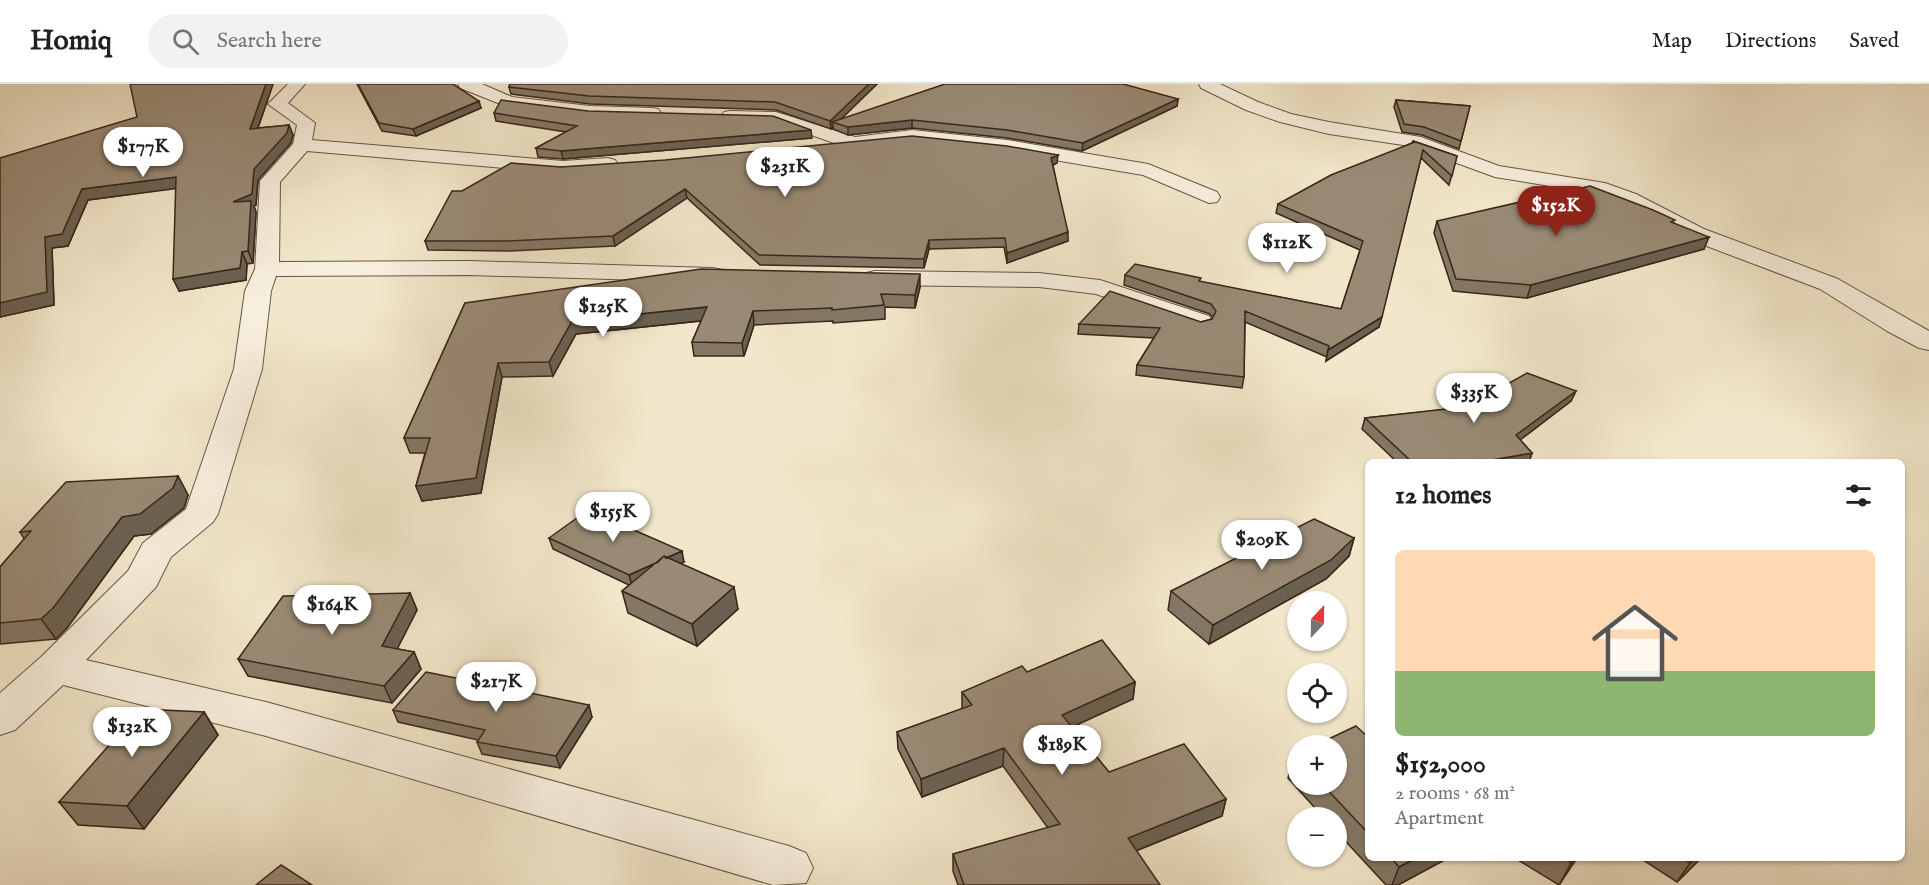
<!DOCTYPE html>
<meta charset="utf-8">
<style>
body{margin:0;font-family:"IM FELL English",serif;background:#f2f2f2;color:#202124;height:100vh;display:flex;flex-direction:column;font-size:22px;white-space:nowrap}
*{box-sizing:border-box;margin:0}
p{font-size:20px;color:#757577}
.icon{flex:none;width:33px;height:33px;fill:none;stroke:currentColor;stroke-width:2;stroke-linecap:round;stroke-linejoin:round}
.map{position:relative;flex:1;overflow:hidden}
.details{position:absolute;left:1365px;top:375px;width:540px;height:402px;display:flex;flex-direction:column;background:#fff;border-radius:9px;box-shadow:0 2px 4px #0004}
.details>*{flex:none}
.needle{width:39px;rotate:22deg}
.fabs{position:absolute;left:1287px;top:507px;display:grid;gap:12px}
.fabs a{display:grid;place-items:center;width:60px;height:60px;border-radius:50%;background:#fff;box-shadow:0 2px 4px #0004;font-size:30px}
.price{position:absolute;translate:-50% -51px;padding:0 14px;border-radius:21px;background:#fff;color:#222;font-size:20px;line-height:39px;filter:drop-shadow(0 2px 3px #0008)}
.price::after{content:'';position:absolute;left:50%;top:36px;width:18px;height:14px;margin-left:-9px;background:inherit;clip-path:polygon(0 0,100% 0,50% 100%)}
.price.selected{background:#8f2418;color:#fff}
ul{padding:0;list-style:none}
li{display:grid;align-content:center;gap:12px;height:318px;padding:0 30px}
li span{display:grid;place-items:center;height:186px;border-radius:9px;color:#555}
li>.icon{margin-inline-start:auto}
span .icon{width:108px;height:108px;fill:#fffc;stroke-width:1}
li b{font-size:26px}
h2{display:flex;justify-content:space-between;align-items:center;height:72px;padding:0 30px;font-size:26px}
header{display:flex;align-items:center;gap:36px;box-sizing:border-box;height:84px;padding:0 30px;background:#fff;border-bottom:2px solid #e0e0e0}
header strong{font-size:28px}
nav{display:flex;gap:33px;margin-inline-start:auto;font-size:21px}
.search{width:420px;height:54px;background:#f2f2f2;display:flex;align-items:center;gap:15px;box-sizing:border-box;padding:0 21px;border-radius:33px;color:#757577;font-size:22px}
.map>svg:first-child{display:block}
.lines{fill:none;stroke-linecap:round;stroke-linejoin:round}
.minor-casing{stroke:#675645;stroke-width:2}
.minor{fill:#f7efdd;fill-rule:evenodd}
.wall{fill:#847765;stroke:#392619;stroke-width:1.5}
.shaded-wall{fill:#6b6152;stroke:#392619;stroke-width:1.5}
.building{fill:#998a75;stroke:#392619;stroke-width:1.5}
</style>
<header>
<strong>Homiq</strong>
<div class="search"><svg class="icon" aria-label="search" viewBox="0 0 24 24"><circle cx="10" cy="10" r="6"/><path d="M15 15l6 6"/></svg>Search here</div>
<nav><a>Map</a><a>Directions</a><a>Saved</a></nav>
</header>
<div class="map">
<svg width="1929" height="801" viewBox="0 0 1929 801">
<rect width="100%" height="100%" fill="#f2e7ca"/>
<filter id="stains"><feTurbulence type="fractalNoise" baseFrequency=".00333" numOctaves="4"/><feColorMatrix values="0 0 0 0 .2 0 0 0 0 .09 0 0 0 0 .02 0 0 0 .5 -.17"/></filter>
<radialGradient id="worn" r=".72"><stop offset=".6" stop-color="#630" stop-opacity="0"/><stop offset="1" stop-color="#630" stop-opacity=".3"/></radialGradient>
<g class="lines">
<defs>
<path id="minor" d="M 288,0 L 305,0 L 288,19 L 315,39 L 312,56 L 563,77 L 608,74 L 615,76 L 618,80 L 615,84 L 608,86 L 563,89 L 307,67 L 280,98 L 279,178 L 469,177 L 713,184 L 722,186 L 725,191 L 722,196 L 713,198 L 469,191 L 276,192 L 271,207 L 262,285 L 218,430 L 213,438 L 171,473 L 156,503 L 86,576 L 266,618 L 789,762 L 806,769 L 813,784 L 806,799 L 773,801 L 266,652 L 63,601 L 15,646 L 0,651 L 0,609 L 41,573 L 128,487 L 143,459 L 186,425 L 234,285 L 245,207 L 255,185 L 260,97 L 293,60 L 297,41 L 268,20 Z
M 458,0 L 482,0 L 512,13 L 590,22 L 652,24 L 658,25 L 661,29 L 658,33 L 652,34 L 590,32 L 508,23 L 460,4 Z
M 1199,0 L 1220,0 L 1258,18 L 1291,30 L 1329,38 L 1421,53 L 1499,82 L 1605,99 L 1636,110 L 1704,145 L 1838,195 L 1929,247 L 1929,266 L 1919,264 L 1887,247 L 1820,205 L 1688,155 L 1620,120 L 1593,109 L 1495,93 L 1410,62 L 1329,50 L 1280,38 L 1246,26 L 1201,4 Z
M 730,27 L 776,28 L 855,53 L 912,46 L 1007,56 L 1148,80 L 1217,108 L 1220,113 L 1217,118 L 1209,119 L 1143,91 L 1007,68 L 912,58 L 847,66 L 840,64 L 837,60 L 774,38 L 724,36 L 721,32 L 724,28 Z
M 875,187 L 1039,189 L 1100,196 L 1209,232 L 1213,238 L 1209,244 L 1200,246 L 1096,210 L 1039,203 L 875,201 L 866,199 L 863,194 L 866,189 Z"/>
</defs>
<use href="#minor" class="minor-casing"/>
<use href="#minor" class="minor"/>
</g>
<path class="wall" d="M 273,0 L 258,44 L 289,41 L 293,51 L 291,59 L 258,96 L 256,121 L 254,122 L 256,128 L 253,179 L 247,180 L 246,196 L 179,207 L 176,104 L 88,116 L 68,162 L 52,164 L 54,221 L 0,233 L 0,74 Z
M 357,0 L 453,0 L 481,24 L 416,52 L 382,47 Z
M 510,0 L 877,0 L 841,35 L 1178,15 L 1177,22 L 1082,67 L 1007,54 L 912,44 L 848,51 L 833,45 L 833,43 L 831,45 L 776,26 L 590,20 L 511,10 L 509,3 Z
M 1396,16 L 1470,22 L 1459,65 L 1422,51 L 1402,48 L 1394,23 Z
M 494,29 L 812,54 L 563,75 L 538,73 L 536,64 L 566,48 L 496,37 Z
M 1413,57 L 1457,72 L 1449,101 L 1421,74 L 1379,243 L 1326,277 L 1327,273 L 1245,238 L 1244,293 L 1242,304 L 1136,291 L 1137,281 L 1154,254 L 1078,250 L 1079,240 L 1201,238 L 1212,235 L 1213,234 L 1210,230 L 1124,201 L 1125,191 L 1201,198 L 1341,225 L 1360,166 L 1276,129 L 1278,120 L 1412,59 Z
M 1057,79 L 1053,81 L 1068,157 L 1007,179 L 1004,163 L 929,165 L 924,184 L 760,181 L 687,114 L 615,162 L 510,167 L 428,166 L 425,157 L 462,107 L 561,83 Z
M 1437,137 L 1674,139 L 1704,165 L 1527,214 L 1453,207 L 1434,149 Z
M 920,203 L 915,224 L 885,223 L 885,235 L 833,239 L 833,237 L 754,241 L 744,272 L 694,272 L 692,258 L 701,237 L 576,250 L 553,292 L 502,293 L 481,409 L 422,417 L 416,402 L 425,369 L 410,369 L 404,354 L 465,219 Z
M 1576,307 L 1571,317 L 1520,356 L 1532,369 L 1529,378 L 1397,378 L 1362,345 L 1365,334 L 1470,323 L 1470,321 Z
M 178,392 L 188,411 L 184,424 L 151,450 L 134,452 L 67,544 L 56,555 L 0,560 L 0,483 L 24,455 L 20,448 Z
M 549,454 L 684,478 L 681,480 L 738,525 L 697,562 L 628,529 L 622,507 L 629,501 L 553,465 Z
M 1354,454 L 1349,472 L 1326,495 L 1209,560 L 1168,526 L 1171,507 Z
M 410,509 L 417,526 L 397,565 L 414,568 L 421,585 L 392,619 L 248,592 L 238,575 Z
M 1027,588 L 1135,598 L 1133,615 L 1072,643 L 1109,688 L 1226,715 L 1222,732 L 1136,767 L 1160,801 L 958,801 L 953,787 L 953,770 L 1048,744 L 1003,682 L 922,713 L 898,665 L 897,648 L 962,625 L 962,608 Z
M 393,626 L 592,633 L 560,684 L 482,670 L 477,658 L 478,656 L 398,638 Z
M 204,628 L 218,651 L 144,745 L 78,741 L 59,718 Z
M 1368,653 L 1368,774 L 1448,774 L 1398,801 L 1386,801 L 1336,747 L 1336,734 L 1324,734 L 1288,694 L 1294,671 L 1298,669 L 1298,700 L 1336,700 Z
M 1515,774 L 1577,774 L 1559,801 Z
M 1640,774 L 1701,774 L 1677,798 Z"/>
<path class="shaded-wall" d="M 266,0 L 273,0 L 254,55 L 250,45 Z
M 869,0 L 877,0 L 837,39 L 832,38 L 833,43 L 831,45 L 830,37 Z
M 1178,15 L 1177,22 L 1082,67 L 1083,59 Z
M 479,17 L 481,24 L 416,52 L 413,45 Z
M 912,36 L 912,44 L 848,51 L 848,43 Z
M 289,41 L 293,51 L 291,59 L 258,96 L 256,121 L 254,122 L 256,128 L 253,179 L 248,167 L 233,118 L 254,85 Z
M 811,46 L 812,54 L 563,75 L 561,67 Z
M 1058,71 L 1057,79 L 1051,82 L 1051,74 Z
M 176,93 L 181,104 L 88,116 L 68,162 L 52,164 L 54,221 L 0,233 L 0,219 L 45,153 L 82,105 Z
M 685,105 L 687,114 L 615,162 L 613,152 Z
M 1068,148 L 1068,157 L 1007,179 L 1007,169 Z
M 1709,153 L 1704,165 L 1527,214 L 1531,201 Z
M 929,156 L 929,165 L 924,184 L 924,175 Z
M 242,168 L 247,180 L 246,196 L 179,207 L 173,195 Z
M 920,190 L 920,203 L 915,224 L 915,211 Z
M 707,223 L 709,236 L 576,250 L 553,292 L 549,278 L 572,237 Z
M 753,227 L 754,241 L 744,272 L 742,259 Z
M 1382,233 L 1379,243 L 1326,277 L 1328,266 Z
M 498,279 L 502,293 L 481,409 L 422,417 L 416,402 Z
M 1576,307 L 1571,317 L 1512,362 L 1516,351 Z
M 1532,369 L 1529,378 L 1481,378 Z
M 178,392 L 188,411 L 184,424 L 151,450 L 134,452 L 67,544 L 56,555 L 41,535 L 122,433 Z
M 1354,454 L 1349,472 L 1326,495 L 1209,560 L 1213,541 Z
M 682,467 L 684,478 L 632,502 L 629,491 Z
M 734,503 L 738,525 L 697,562 L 692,540 Z
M 410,509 L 417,526 L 390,579 L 382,562 Z
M 414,568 L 421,585 L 392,619 L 384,602 Z
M 1135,598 L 1133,615 L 1061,648 L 1062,631 Z
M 589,621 L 592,633 L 560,684 L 556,672 Z
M 204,628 L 218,651 L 144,745 L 127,722 Z
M 1004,664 L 1003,682 L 922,713 L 921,695 Z
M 1226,715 L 1222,732 L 1125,771 L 1128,754 Z
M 1416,774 L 1448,774 L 1398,801 L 1392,801 L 1399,783 Z
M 1575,774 L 1577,774 L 1559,801 L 1571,779 Z
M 1695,774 L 1701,774 L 1677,798 L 1690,779 Z"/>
<path class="building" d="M 130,0 L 266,0 L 250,45 L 289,41 L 287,49 L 254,85 L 252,110 L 233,118 L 251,117 L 248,167 L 242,168 L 240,184 L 173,195 L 176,93 L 82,105 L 62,150 L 45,153 L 47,208 L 0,219 L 0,74 L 137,33 Z
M 358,0 L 453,0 L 479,17 L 413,45 L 379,39 Z
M 510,0 L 869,0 L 830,37 L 775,18 L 589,12 L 509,3 Z
M 945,0 L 1123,0 L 1178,15 L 1083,59 L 1007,46 L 912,36 L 848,43 L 832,38 Z
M 501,16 L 588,27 L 773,32 L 811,46 L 561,67 L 536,64 L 577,42 L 494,29 Z
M 1396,16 L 1470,22 L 1461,57 L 1424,43 L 1404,40 Z
M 912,52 L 1007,62 L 1058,71 L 1051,74 L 1068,148 L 1007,169 L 1005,154 L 929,156 L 924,175 L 759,171 L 685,105 L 613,152 L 507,157 L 425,157 L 452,107 L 462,107 L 511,79 L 561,83 L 665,76 Z
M 1413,57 L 1457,72 L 1452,92 L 1423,66 L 1382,233 L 1328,266 L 1329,262 L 1245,227 L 1244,293 L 1137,281 L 1160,244 L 1079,240 L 1110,207 L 1201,238 L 1212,235 L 1216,227 L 1211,220 L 1125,191 L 1135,180 L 1201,194 L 1199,197 L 1341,225 L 1363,157 L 1278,120 L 1331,91 L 1415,58 Z
M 1590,102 L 1653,126 L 1675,136 L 1671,138 L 1709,153 L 1531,201 L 1456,195 L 1437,137 Z
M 701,185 L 920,190 L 915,211 L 881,210 L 884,221 L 832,226 L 832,224 L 753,227 L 742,259 L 692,258 L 707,223 L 572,237 L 549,278 L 498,279 L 476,394 L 416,402 L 430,354 L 404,354 L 465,219 Z
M 1527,289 L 1576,307 L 1516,351 L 1532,369 L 1481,378 L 1412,378 L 1365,334 L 1473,322 L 1470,321 Z
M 178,392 L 173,404 L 140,430 L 122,433 L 53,524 L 41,535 L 0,539 L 0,483 L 31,447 L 20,448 L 66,398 Z
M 588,426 L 682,467 L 666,474 L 664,472 L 658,478 L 629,491 L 549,454 Z
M 1314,435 L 1354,454 L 1331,476 L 1213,541 L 1171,507 Z
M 664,472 L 734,503 L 692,540 L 622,507 Z
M 410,509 L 382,562 L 414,568 L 384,602 L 238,575 L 283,512 Z
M 1102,556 L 1135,598 L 1062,631 L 1109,688 L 1184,660 L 1226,715 L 1128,754 L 1160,801 L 964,801 L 953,770 L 1060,740 L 1004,664 L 921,695 L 897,648 L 972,621 L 962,608 L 1022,582 L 1027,588 Z
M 426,588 L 589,621 L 556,672 L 477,658 L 485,646 L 393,626 Z
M 141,625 L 204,628 L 127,722 L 59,718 Z
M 1356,642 L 1368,653 L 1368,749 L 1322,700 L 1336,700 L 1336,662 L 1314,662 Z
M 1391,774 L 1416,774 L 1399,783 Z
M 1564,774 L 1575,774 L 1571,779 Z
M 1682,774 L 1695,774 L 1690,779 Z
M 281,781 L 312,801 L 256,801 Z"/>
<rect width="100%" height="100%" filter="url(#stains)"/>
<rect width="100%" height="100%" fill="url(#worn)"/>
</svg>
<div class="fabs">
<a><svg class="needle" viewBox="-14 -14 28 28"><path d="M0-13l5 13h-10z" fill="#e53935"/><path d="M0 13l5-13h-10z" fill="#757577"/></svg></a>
<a><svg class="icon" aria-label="locate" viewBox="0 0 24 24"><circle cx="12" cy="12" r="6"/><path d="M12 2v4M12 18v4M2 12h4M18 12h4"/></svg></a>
<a>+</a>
<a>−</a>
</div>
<b class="price" style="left:143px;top:94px">$177K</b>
<b class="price" style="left:785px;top:114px">$231K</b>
<b class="price selected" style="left:1556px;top:153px">$152K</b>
<b class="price" style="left:1287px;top:190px">$112K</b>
<b class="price" style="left:603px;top:254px">$125K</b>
<b class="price" style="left:1474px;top:340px">$335K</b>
<b class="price" style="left:613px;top:459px">$155K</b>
<b class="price" style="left:1262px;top:487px">$209K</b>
<b class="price" style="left:332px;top:552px">$164K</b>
<b class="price" style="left:496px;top:629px">$217K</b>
<b class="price" style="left:132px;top:674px">$132K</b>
<b class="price" style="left:1062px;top:692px">$189K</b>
<section class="details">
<h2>12 homes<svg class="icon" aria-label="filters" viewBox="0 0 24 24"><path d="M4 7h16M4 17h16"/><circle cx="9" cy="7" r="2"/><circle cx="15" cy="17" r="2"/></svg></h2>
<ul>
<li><span style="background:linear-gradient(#ffd9b3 65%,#8fb573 0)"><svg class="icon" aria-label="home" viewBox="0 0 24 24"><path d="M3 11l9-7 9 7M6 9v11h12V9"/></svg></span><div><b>$152,000</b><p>2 rooms · 68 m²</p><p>Apartment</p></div></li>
</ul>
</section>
</div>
